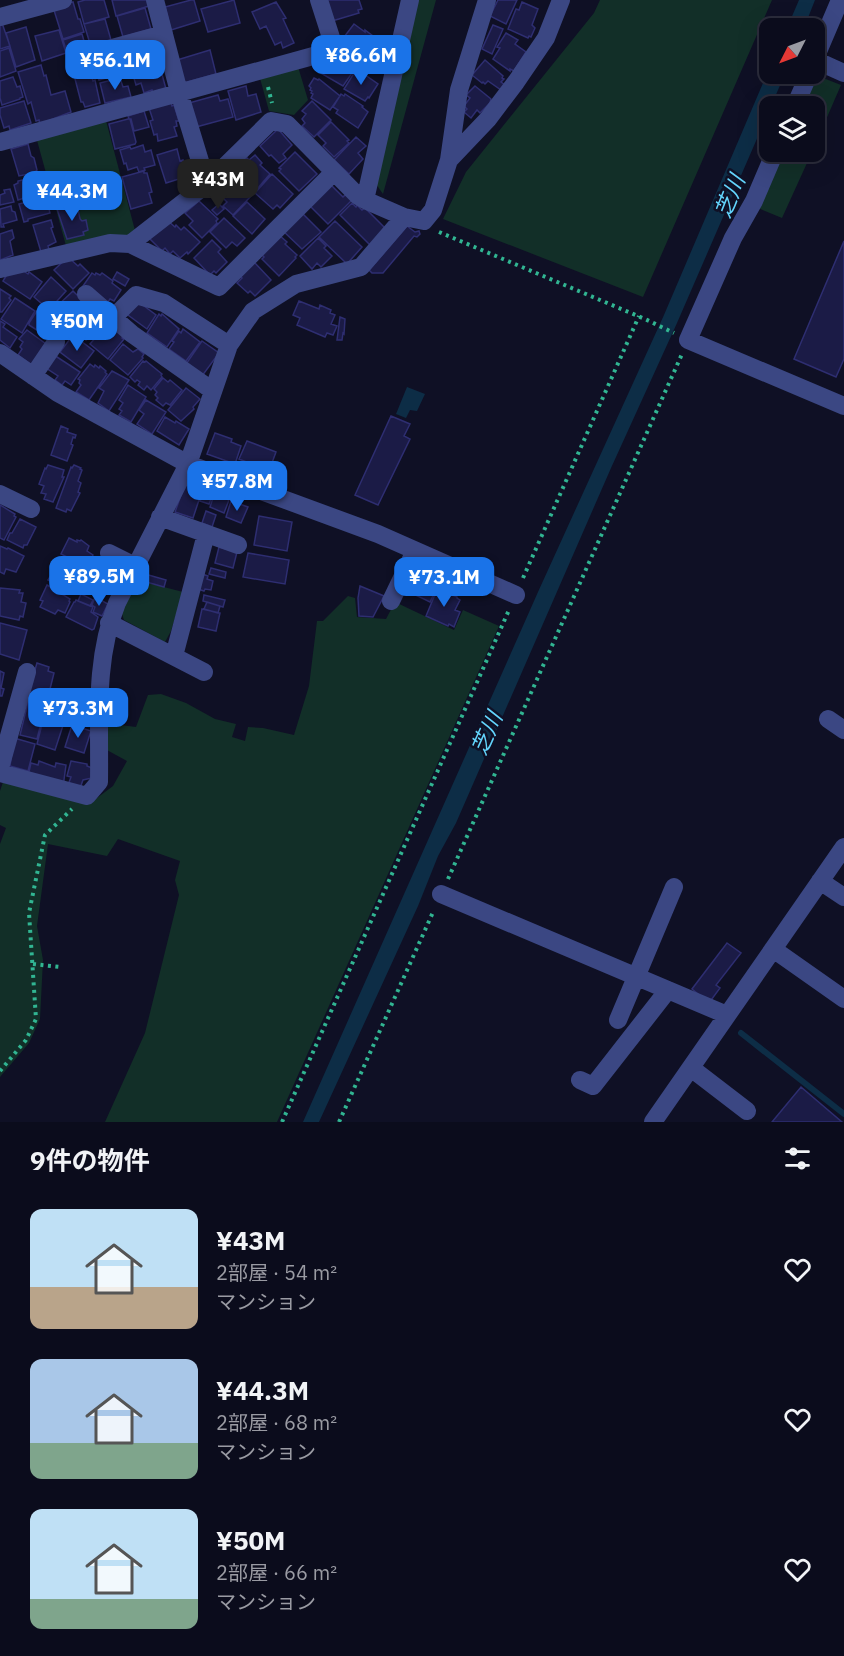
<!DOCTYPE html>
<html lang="ja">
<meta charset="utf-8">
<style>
body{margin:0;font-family:"IBM Plex Sans","Noto Sans JP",sans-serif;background:#191a29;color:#f1f3f6;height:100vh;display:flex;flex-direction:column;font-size:22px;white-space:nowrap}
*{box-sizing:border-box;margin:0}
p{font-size:20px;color:#9a9ba3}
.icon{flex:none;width:33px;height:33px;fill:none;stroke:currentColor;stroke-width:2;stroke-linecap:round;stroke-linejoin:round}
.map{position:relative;height:1122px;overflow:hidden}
.sheet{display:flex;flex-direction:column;background:#0b0c1c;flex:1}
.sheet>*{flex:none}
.needle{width:39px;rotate:228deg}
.tools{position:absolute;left:759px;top:18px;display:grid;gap:12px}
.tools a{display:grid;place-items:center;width:66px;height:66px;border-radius:12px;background:#0b0c1c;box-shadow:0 6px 24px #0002,0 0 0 2px #2b2c3b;font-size:30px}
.price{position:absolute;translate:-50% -51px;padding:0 14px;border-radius:12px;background:#1a73e8;color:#fff;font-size:20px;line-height:39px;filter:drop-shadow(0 2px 3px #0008)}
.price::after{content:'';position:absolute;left:50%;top:36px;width:18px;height:14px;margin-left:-9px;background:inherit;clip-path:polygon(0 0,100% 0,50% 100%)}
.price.on{background:#222;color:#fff}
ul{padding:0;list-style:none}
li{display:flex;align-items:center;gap:18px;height:150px;padding:0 30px}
li span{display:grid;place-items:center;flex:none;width:168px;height:120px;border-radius:12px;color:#555}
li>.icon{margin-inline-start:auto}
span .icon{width:72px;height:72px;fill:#fffc;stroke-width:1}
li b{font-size:26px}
h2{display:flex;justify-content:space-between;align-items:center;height:72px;padding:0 30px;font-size:26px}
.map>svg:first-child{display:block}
.green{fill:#122f28}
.water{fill:#0d2d46}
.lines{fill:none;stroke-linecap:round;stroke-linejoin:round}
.stream{stroke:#0d2d46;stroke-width:6}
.building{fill:#1b1b46;stroke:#2e2e71;stroke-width:1.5}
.path{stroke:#31b592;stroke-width:4;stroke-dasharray:3 4.5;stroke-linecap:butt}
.minor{stroke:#3b4783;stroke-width:18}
.labels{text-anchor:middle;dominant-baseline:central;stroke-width:5;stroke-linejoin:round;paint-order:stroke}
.water-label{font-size:22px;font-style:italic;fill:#63d5fd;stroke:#0f1025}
</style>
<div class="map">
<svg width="844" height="1122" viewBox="0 0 844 1122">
<rect width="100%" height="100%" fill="#0f1025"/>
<path class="green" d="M 414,0 L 436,0 L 383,194 L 376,184 Z
M 600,0 L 772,0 L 643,297 L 443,219 L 466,172 L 594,13 Z
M 296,60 L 308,100 L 294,115 L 269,111 L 258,71 Z
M 818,76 L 841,85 L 815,145 L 814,106 L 804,106 Z
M 104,113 L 137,238 L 68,253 L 35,133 Z
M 783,152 L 812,152 L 782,218 L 758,208 Z
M 133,579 L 183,592 L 171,631 L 165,642 L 124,620 L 120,608 Z
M 348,596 L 355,598 L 357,617 L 386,619 L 395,602 L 454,630 L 463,610 L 499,626 L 277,1122 L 105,1122 L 145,1033 L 179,895 L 175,880 L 180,861 L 118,839 L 107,856 L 48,844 L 37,926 L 43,960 L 40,1019 L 29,1043 L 0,1077 L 0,844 L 6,828 L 0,825 L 0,791 L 4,779 L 93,801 L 113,786 L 127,761 L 105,749 L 104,723 L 136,727 L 148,695 L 161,694 L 186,703 L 215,719 L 236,724 L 232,737 L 245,741 L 248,727 L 263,728 L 294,735 L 309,686 L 317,621 L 323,621 Z"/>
<path class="water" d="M 799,0 L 815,0 L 804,28 L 787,28 Z
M 769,69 L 770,74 L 785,74 L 771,106 L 770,106 L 769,111 L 677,323 L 611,468 L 456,823 L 438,856 L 418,906 L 319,1122 L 303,1122 L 538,592 L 664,315 Z
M 407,387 L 425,394 L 417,411 L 410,410 L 406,418 L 396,414 Z"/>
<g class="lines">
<path class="stream" d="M 741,1033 L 844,1114"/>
</g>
<path class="building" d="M 85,0 L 104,0 L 109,17 L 84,24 L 78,2 Z
M 112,0 L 147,0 L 149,6 L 116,16 Z
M 191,0 L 194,0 L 200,21 L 171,30 L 165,7 Z
M 234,0 L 240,23 L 208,32 L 201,9 Z
M 326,0 L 359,0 L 362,9 L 358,10 L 359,13 L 332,21 Z
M 498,0 L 517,0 L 506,24 L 490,16 Z
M 73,2 L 78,19 L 80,19 L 84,32 L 63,39 L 53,7 Z
M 276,2 L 286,18 L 283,19 L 294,43 L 283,48 L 281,42 L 275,45 L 266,26 L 260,29 L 252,12 Z
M 522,2 L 538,9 L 532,25 L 535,28 L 531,37 L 529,36 L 528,38 L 508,29 L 516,9 L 519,10 Z
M 145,8 L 151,29 L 123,37 L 117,16 Z
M 105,19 L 111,40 L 91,47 L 84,24 Z
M 0,23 L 2,23 L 10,46 L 0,49 Z
M 354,24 L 365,32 L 365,30 L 389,48 L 372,71 L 342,49 L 348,40 L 344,37 Z
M 493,25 L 503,29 L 492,54 L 482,49 Z
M 26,27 L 35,60 L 16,67 L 6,33 Z
M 59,30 L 66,53 L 42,61 L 35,36 Z
M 506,33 L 518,40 L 515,44 L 526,52 L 514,71 L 510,69 L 510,71 L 493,59 L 500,48 L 497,47 Z
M 82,34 L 92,69 L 74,74 L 63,40 Z
M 154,45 L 160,66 L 133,73 L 128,52 Z
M 9,48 L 16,71 L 0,77 L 0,51 Z
M 210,50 L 216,74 L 184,83 L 177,60 Z
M 126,54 L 131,73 L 117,77 L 116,75 L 99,80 L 94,63 L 96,62 L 95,60 Z
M 329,59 L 332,60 L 333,59 L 351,70 L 350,72 L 352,73 L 343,86 L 319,72 L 318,67 L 322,61 Z
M 485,60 L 503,76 L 502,78 L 504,79 L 501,82 L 505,85 L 501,90 L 488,81 L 485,84 L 483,82 L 482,83 L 472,75 Z
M 41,65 L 44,76 L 46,75 L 51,95 L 65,91 L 71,112 L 40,124 L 39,120 L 36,121 L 31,102 L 28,104 L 18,72 Z
M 160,67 L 166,89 L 153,93 L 152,90 L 144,93 L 141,83 L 136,85 L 133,75 Z
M 356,70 L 358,70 L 378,84 L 369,98 L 368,97 L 365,101 L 344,89 Z
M 90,71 L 93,81 L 95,80 L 100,103 L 85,107 L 83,102 L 81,102 L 74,75 Z
M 13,77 L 17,87 L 20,86 L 23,97 L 20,98 L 20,99 L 2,105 L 0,98 L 0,81 Z
M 120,78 L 123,87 L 128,86 L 131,97 L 105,103 L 100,83 Z
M 314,78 L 318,80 L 319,79 L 340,96 L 330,110 L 311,98 L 313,94 L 311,93 L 312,91 L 310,90 L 311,88 L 309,86 Z
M 246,86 L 248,96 L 256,94 L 261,112 L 236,120 L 228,91 Z
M 475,86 L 491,99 L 490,103 L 480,113 L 477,110 L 471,118 L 464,112 L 467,109 L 464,106 L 470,98 L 466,95 Z
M 341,94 L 344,96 L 345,94 L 363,106 L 362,107 L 368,112 L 358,128 L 336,113 L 338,110 L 333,107 Z
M 218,95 L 220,101 L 228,99 L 233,117 L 196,127 L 189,103 Z
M 24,101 L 31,123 L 10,130 L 9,126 L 4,128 L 0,115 L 0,108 Z
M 312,101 L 331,120 L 314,137 L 302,126 L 305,123 L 302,119 L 306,114 L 302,111 Z
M 171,102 L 172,106 L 174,105 L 179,121 L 176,121 L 177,126 L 174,127 L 177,136 L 158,141 L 157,134 L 154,135 L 150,121 L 153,120 L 149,108 Z
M 144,111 L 149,127 L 134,131 L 131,119 L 129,119 L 128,116 Z
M 128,119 L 130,119 L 136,142 L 135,144 L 115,149 L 109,124 Z
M 331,122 L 349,140 L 347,141 L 349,143 L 334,157 L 323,146 L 326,143 L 318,135 Z
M 278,129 L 292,145 L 283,154 L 286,158 L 279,163 L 271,155 L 269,156 L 260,146 Z
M 356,137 L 366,146 L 358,153 L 363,159 L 349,174 L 334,160 Z
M 28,144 L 31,156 L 34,158 L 37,170 L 34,173 L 19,176 L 11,149 Z
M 143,145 L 145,152 L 151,150 L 155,165 L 144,168 L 145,170 L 139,172 L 137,167 L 128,170 L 126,163 L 124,164 L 120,150 L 130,147 L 131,149 Z
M 177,149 L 180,161 L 183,160 L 185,168 L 183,169 L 184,176 L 179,178 L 179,179 L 166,183 L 157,155 Z
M 295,152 L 317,174 L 299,191 L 279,171 L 281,169 L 279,168 Z
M 255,155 L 262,163 L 260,165 L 270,174 L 257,189 L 238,171 L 244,166 L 242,163 L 247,158 L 249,160 Z
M 144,171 L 144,173 L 147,173 L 152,192 L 149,193 L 152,203 L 131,209 L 122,177 Z
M 233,173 L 248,188 L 247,189 L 252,195 L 233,215 L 223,206 L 227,202 L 219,194 L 223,189 L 219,185 L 230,174 L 231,175 Z
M 272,174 L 293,194 L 280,208 L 277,205 L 273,209 L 255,193 Z
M 39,176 L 43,192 L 18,200 L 14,185 L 18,183 L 18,181 Z
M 328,182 L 343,197 L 346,194 L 352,200 L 328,224 L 307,203 Z
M 10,189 L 14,202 L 0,205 L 0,195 L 5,193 L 4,190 Z
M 46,197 L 50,213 L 28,219 L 28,221 L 24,222 L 19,204 Z
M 199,201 L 218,219 L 216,221 L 217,223 L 202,238 L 189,225 L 193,221 L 185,213 Z
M 247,202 L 265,219 L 252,234 L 233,216 Z
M 352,203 L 356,207 L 357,205 L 362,210 L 365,208 L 387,230 L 371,246 L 340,215 Z
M 77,204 L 80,219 L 82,221 L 86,220 L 88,230 L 83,232 L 84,235 L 67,239 L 57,209 Z
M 219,204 L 224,209 L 217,215 L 212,210 Z
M 11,206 L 12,211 L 15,212 L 17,220 L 3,224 L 4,227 L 1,227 L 0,209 Z
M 298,209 L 321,232 L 302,249 L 281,229 Z
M 224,218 L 245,238 L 237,246 L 232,242 L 226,248 L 210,232 Z
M 51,220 L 53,227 L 51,228 L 56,242 L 48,246 L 49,249 L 41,252 L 33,225 Z
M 167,220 L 175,227 L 176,225 L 181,230 L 184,227 L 200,242 L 188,254 L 187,252 L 180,258 L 173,251 L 170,254 L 165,248 L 162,251 L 148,237 Z
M 335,221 L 362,247 L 347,264 L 319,237 Z
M 407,226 L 415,232 L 419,231 L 420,234 L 417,237 L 414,236 L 383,273 L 372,273 L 369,270 Z
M 12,230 L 14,238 L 10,241 L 13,255 L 0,260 L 0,234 Z
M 279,235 L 287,242 L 285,244 L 297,255 L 295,257 L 296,258 L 279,276 L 262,259 L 264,257 L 260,253 Z
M 318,238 L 326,246 L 324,248 L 332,256 L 321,267 L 317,263 L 312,269 L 300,256 Z
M 212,240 L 221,249 L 218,252 L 227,262 L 216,273 L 214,271 L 210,275 L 194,258 Z
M 844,241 L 844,359 L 836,377 L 794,359 Z
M 68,257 L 78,266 L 80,264 L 89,273 L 73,289 L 54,270 Z
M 254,262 L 271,280 L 255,296 L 250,291 L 248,293 L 237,283 L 242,278 L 238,274 Z
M 19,268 L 28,274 L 29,272 L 42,282 L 30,299 L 3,281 L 9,271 Z
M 117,272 L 129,279 L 125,286 L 113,279 Z
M 92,273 L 95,275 L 96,273 L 100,275 L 102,273 L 113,281 L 112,283 L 121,290 L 114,301 L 110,299 L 108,302 L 83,286 Z
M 51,277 L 66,291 L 49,310 L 34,297 Z
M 0,289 L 11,296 L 9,298 L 11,300 L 2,312 L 0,312 Z
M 73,291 L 78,296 L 88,301 L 67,321 L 65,319 L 64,320 L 54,309 Z
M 15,298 L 35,311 L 22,333 L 1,319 Z
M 136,300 L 156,315 L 147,329 L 128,315 Z
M 299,301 L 319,309 L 320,305 L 331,310 L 330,313 L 335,315 L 331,324 L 337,326 L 333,335 L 327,333 L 325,337 L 297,325 L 300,318 L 293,315 Z
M 89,307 L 103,319 L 86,340 L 69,326 L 82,311 L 84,312 Z
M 37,311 L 60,324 L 60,326 L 51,339 L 29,325 L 29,323 Z
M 159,314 L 161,316 L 162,314 L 179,329 L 167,347 L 147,333 Z
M 340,317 L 345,319 L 344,334 L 343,333 L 342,340 L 337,340 Z
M 0,321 L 5,324 L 3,327 L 17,337 L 10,348 L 0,340 Z
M 111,327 L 125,336 L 122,338 L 124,339 L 108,359 L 90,344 L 97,336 L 101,339 Z
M 183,329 L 200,342 L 186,361 L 169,349 L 174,342 L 172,341 L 179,331 L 181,333 Z
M 27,330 L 46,344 L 33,366 L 18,355 L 22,349 L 20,347 L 23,342 L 19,339 Z
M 73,335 L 94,351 L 81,368 L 60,352 Z
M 202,341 L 219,353 L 202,376 L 186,364 Z
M 123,344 L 133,352 L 138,349 L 144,354 L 142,357 L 143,358 L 128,375 L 110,360 Z
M 54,355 L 80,372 L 71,385 L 65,381 L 62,385 L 55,380 L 58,376 L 46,368 Z
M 143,361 L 145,362 L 146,361 L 162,374 L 161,375 L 162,377 L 151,390 L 147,386 L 144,390 L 138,385 L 140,382 L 137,380 L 135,382 L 130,377 Z
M 90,364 L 94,367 L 95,365 L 99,368 L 100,366 L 106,371 L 105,372 L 107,374 L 89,400 L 76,392 L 81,385 L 79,383 L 80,380 L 78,379 Z
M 112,371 L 129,380 L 109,411 L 98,403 L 104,391 L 99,388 Z
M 163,378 L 168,382 L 170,380 L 182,390 L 170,405 L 166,403 L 163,406 L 156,400 L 158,398 L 155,395 L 157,392 L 154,389 Z
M 128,385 L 146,397 L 131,422 L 119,415 L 122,411 L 119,409 L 123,403 L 119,400 Z
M 186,388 L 200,399 L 193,407 L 194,409 L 181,421 L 168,410 Z
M 146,400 L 166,412 L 152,434 L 137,424 L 144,414 L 139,410 Z
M 391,416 L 410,424 L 404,436 L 410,439 L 378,505 L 355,495 Z
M 165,417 L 175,423 L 176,421 L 189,429 L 179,445 L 157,431 Z
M 61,426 L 68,429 L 67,432 L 76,435 L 75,438 L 73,437 L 71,444 L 73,445 L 67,461 L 51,455 Z
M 215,433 L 232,439 L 231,442 L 241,446 L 235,464 L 207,454 Z
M 247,441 L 276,452 L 269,471 L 239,459 Z
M 48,465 L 64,470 L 62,477 L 64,477 L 53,502 L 44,499 L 46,494 L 41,493 L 44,486 L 39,484 L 45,468 L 46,469 Z
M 74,465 L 81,468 L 80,469 L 82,470 L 78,481 L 81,483 L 78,492 L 80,493 L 71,511 L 67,509 L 66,512 L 56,508 L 71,467 L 72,468 Z
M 185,484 L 202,491 L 193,518 L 175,512 Z
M 204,492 L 212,496 L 209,504 L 200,501 Z
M 214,495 L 229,500 L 224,513 L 210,507 Z
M 231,501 L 248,507 L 241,523 L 226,517 Z
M 0,505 L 15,514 L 14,516 L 16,517 L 4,540 L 0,538 Z
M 206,511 L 216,515 L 212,527 L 202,523 Z
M 259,516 L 292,522 L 287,551 L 254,545 Z
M 20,519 L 36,527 L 27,545 L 24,545 L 23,548 L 7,540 L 10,533 L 12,533 Z
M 69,538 L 77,542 L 77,540 L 80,541 L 81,540 L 89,546 L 87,551 L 93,555 L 87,567 L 61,554 Z
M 0,546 L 7,549 L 8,548 L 24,556 L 16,572 L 6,569 L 4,574 L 0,572 Z
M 219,547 L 237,552 L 233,568 L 215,563 Z
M 248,553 L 289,560 L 285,584 L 243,577 Z
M 94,563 L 112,571 L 110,577 L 117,580 L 110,594 L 84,581 Z
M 58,564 L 63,567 L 64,565 L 75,571 L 73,576 L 79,580 L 78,582 L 79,582 L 74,594 L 48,580 Z
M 426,564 L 437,570 L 435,576 L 441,578 L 430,602 L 405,590 L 416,566 L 423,569 Z
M 211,568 L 226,572 L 225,578 L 209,574 Z
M 145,574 L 166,580 L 164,587 L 143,581 Z
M 202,574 L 208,576 L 207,579 L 213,581 L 211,590 L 205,589 L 204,591 L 198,589 Z
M 47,585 L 70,599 L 69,601 L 70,602 L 65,613 L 58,610 L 55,614 L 40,607 L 43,601 L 40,600 Z
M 439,585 L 447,588 L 446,592 L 457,597 L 457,598 L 460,600 L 455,610 L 460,612 L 454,627 L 449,624 L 448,626 L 426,616 Z
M 360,586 L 384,596 L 373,617 L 359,616 L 358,598 Z
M 0,588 L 20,590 L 19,593 L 23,593 L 21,602 L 26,603 L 23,617 L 20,616 L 19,620 L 0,616 Z
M 81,594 L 93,600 L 90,606 L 78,601 Z
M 204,595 L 225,600 L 223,607 L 203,601 Z
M 95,597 L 108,604 L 102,616 L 93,612 L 95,607 L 92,605 Z
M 76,600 L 93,607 L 91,612 L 98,617 L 94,629 L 92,630 L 66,617 L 74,602 L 75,602 Z
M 207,602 L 220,606 L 218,613 L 204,609 Z
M 202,609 L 220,613 L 216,631 L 198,627 Z
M 0,623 L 27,630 L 19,660 L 0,654 Z
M 37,663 L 49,667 L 48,671 L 54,673 L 46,705 L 26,700 Z
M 0,671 L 4,673 L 1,688 L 4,689 L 2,696 L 0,696 Z
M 48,700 L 69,707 L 55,750 L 37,744 Z
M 28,702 L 43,706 L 39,719 L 42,719 L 37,739 L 20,735 Z
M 106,712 L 117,712 L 117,723 L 105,722 Z
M 72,725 L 91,731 L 84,753 L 65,747 Z
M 14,738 L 35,744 L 28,771 L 10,766 Z
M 39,761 L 55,767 L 56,763 L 66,765 L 63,787 L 28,776 L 31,763 L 38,765 Z
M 71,761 L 87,764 L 87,766 L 92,768 L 92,778 L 83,780 L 80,788 L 68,785 L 71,777 L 67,776 Z
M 727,943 L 741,953 L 716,985 L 720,988 L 709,1003 L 692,989 Z
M 801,1087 L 842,1122 L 772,1122 Z"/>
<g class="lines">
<path class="path" d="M 268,87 L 272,103
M 439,232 L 645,319 L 674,333
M 523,578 L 639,316
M 448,879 L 682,354
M 33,964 L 60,967
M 0,1071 L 26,1040 L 36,1019 L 29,913 L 45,835 L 72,809
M 282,1122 L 509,610
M 339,1122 L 434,910"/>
<path class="minor" d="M 155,0 L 179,92 L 207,184
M 410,0 L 365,200 L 404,217 L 424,221 L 433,210 L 449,160 L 459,90 L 487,0
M 0,17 L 63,0
M 105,50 L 164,34
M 815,60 L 844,73
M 814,61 L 840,0
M 795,106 L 809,74
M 0,142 L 335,50 L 319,0
M 775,152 L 754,201 L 733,238 L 688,340 L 844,406
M 449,160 L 488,119 L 516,82 L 546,38 L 561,0
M 130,244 L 207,184 L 271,121 L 287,124 L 358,196 L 365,200
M 0,269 L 110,243 L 130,244 L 219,287 L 334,172
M 86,294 L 132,334 L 213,391
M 113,318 L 136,295 L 164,303 L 229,345
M 0,353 L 58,393 L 188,464 L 378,534 L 516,595
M 33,376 L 56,342
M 0,494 L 31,509
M 160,517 L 238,545
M 109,553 L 135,566
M 391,601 L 415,551
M 109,623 L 204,672
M 174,656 L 206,534
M 828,719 L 844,730
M 0,768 L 27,672
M 0,773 L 87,796 L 99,782 C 100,722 94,660 117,603 L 188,464 L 229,345 L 253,311 L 296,284 L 361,267 L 404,217
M 820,881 L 844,897
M 441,894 L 727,1015
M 773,949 L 844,999
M 618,1020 L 674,887
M 691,1068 L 747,1111
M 580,1080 L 593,1086 L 668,990
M 653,1122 L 844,847"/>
</g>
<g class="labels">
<g class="water-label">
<text transform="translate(729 196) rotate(-68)">芝川</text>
<text transform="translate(486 733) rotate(-66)">芝川</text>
</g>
</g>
</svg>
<div class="tools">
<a><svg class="needle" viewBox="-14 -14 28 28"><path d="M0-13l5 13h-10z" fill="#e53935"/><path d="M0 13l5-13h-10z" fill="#9a9ba3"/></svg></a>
<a><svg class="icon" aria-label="layers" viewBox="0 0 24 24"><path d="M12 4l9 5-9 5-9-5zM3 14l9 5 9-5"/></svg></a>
</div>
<b class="price" style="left:361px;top:86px">¥86.6M</b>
<b class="price" style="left:115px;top:91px">¥56.1M</b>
<b class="price on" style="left:218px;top:210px">¥43M</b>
<b class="price" style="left:72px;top:222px">¥44.3M</b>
<b class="price" style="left:77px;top:352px">¥50M</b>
<b class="price" style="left:237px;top:512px">¥57.8M</b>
<b class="price" style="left:99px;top:607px">¥89.5M</b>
<b class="price" style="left:444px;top:608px">¥73.1M</b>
<b class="price" style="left:78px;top:739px">¥73.3M</b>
</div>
<section class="sheet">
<h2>9件の物件<svg class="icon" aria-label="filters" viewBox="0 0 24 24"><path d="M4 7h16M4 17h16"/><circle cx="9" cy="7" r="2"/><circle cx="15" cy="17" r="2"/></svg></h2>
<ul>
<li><span style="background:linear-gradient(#bfe0f5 65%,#b9a48a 0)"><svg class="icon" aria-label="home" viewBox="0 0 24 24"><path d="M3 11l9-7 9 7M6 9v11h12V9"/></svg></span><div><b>¥43M</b><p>2部屋 · 54 m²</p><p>マンション</p></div><svg class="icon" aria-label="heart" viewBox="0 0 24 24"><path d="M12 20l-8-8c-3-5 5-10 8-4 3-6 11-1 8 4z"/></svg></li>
<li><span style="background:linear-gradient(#a9c7e8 70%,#7fa58c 0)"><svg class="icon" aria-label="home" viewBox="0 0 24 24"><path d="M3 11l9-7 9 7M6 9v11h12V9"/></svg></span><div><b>¥44.3M</b><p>2部屋 · 68 m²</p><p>マンション</p></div><svg class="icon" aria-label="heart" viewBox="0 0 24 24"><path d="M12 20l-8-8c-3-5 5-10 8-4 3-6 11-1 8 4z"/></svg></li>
<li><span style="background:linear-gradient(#bfe0f5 75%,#7fa58c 0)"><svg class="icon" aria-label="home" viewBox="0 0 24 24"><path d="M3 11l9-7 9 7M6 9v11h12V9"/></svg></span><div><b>¥50M</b><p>2部屋 · 66 m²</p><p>マンション</p></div><svg class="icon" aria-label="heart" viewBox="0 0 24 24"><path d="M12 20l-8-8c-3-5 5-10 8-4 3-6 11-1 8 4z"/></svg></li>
</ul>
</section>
